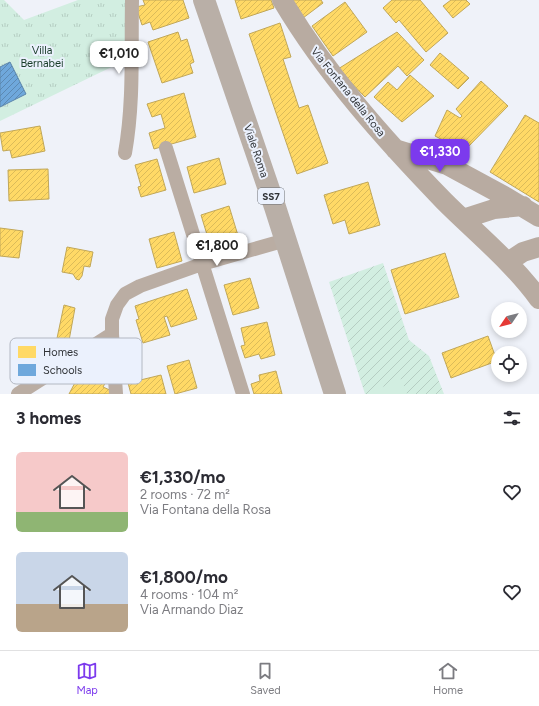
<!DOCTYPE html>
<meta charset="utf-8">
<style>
body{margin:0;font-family:Figtree,sans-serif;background:#f2f2f3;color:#2b2b33;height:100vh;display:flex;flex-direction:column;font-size:15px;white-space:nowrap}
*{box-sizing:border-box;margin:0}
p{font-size:13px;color:#7c7c81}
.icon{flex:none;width:22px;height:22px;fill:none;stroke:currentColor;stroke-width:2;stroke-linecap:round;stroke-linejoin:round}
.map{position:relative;height:394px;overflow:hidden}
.details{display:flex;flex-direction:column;background:#fff;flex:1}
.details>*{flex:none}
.needle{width:26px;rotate:235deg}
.buttons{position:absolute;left:491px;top:302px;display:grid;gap:8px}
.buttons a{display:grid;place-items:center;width:36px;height:36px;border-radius:50%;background:#fff;box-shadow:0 2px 6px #0003;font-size:20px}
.price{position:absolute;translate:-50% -34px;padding:0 9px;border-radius:8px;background:#fff;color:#222;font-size:13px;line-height:26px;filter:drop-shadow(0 1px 2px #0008)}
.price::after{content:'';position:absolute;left:50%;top:24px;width:12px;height:9px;margin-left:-6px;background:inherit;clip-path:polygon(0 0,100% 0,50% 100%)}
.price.on{background:#7c3aed;color:#fff}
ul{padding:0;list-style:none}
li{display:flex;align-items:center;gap:12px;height:100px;padding:0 16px}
li span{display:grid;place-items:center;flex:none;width:112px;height:80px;border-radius:6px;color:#555}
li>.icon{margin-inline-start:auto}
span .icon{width:48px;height:48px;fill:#fffc;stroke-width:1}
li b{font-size:17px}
h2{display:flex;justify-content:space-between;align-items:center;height:48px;padding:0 16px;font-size:17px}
.tabs{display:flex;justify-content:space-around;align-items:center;height:56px;border-top:1px solid #e1e1e2;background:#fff;font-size:11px;color:#7c7c81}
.tabs a{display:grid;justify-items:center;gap:2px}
.tabs .on{color:#7c3aed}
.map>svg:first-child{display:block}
.grass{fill:url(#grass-tufts)}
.garden{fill:url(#garden-furrows)}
.pitch{fill:#d2eee1}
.homes{fill:url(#homes-hatch);stroke:#c1a758}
.schools{fill:url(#schools-hatch);stroke:#5c85aa}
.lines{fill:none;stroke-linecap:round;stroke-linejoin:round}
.street{stroke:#baada3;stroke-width:14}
.secondary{stroke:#b8aba1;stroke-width:20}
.primary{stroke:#b9afa7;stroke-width:22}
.labels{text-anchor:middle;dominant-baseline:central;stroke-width:4;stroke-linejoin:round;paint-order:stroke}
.shield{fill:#ebf1fd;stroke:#686c72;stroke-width:1}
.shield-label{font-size:10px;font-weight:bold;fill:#303337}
.park-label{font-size:11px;fill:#183b28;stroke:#ebf1fd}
.street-label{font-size:11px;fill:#303337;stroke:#ebf1fd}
.key{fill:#ebf1fd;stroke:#b3b8c2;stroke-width:1}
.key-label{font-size:11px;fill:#303337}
</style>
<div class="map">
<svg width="539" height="394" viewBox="0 0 539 394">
<defs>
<pattern id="grass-tufts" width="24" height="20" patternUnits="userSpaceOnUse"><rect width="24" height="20" fill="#d2eee1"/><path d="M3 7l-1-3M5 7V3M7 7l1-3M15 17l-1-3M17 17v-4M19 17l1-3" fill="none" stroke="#b5cdc2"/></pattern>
<pattern id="garden-furrows" width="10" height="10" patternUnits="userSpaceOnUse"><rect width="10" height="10" fill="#d2eee1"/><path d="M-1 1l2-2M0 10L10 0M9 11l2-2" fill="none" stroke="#b5cdc2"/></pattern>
<pattern id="homes-hatch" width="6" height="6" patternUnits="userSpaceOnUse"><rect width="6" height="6" fill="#ffd966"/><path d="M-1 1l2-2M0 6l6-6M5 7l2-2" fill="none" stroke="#dbbb59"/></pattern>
<pattern id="schools-hatch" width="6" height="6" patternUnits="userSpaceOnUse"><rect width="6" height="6" fill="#6fa8dc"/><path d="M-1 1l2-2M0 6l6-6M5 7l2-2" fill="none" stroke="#5c89b3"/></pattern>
</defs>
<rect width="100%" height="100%" fill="#eff2f9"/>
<path class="grass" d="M 0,0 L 4,0 L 24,20 L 78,0 L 126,0 L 126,60 L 0,121 Z"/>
<path class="garden" d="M 383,263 L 409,340 L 429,356 L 444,394 L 365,394 L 329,282 Z"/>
<path class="pitch" d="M 401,379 L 407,394 L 371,394 L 371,392 Z"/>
<path class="homes" d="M 143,0 L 183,0 L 189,18 L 153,30 L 150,22 L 142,25 L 136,7 L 145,5 Z
M 235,0 L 271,0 L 274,8 L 241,19 Z
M 290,0 L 321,0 L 323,3 L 303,18 Z
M 392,0 L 420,0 L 448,33 L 426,52 L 399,20 L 396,23 L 383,8 Z
M 451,0 L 466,0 L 470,4 L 453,18 L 443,6 Z
M 345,2 L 367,32 L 333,56 L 312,26 Z
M 280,23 L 291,57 L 283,59 L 299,108 L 308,105 L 328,163 L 297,174 L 249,34 Z
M 178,32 L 181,41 L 187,39 L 194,62 L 190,64 L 193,73 L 162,83 L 148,42 Z
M 397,32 L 424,60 L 407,76 L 398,66 L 365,97 L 338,69 Z
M 440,53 L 469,78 L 458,89 L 430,65 Z
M 410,75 L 434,96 L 402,122 L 374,97 L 388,82 L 397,90 Z
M 481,81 L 508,106 L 464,151 L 435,136 L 447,110 L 460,118 L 462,116 L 456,109 Z
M 184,93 L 196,137 L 154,149 L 149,133 L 165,128 L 161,114 L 152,117 L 147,104 Z
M 525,115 L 539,123 L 539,202 L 490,172 Z
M 40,126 L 45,151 L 12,158 L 10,150 L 3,151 L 0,133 Z
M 219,158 L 226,184 L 194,193 L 187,167 Z
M 157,159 L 166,190 L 141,197 L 138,187 L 141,186 L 135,165 Z
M 48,169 L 49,199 L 9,201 L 8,170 Z
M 368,182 L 380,225 L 349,234 L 345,220 L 333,224 L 324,195 Z
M 229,206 L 240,242 L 212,251 L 201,215 Z
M 0,228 L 23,231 L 19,258 L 0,256 Z
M 174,232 L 182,261 L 157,268 L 149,239 Z
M 67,247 L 93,252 L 90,267 L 84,266 L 82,276 L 79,280 L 76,279 L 73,274 L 62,272 Z
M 445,253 L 459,297 L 405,314 L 391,270 Z
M 250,278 L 259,308 L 233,315 L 224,285 Z
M 187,289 L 197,319 L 171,327 L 167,316 L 164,317 L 170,335 L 143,343 L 136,320 L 139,319 L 135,306 Z
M 64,305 L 75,308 L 68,346 L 56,343 Z
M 267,322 L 275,355 L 261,359 L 259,354 L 245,358 L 241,346 L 245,345 L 241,328 Z
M 488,336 L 497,361 L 451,378 L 442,353 Z
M 189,360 L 197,388 L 175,394 L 167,366 Z
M 88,368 L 108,378 L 103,387 L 112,391 L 110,394 L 69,394 L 79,375 L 83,377 Z
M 276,371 L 282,394 L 254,394 L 251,384 L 260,381 L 259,375 Z
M 161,375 L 166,394 L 131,394 L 128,383 Z"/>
<path class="schools" d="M 10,62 L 26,94 L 0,107 L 0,67 Z"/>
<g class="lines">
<path class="street" d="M 166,148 L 243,394
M 125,153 C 134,102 131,52 132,0
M 18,394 L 112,334
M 116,394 L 112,334 L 112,319 L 117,305 L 125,294 L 140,286 L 202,264 L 286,240"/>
<path class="secondary" d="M 282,0 C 326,74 384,139 444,201 C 476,233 512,262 539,299
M 395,149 L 447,165 L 506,197 L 539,217
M 463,219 L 494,209 L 523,206
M 508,262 L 523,252 L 539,247"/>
<path class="primary" d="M 204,0 L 275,207 L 335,394"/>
</g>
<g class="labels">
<rect class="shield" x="258" y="188" width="26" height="16" rx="3"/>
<g class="shield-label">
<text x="271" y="196">SS7</text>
</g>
<g class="park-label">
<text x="42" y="50">Villa<tspan x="42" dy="13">Bernabei</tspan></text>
</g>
<g class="street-label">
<text transform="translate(348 92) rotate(51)">Via Fontana della Rosa</text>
<text transform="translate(256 151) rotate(71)">Viale Roma</text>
</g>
</g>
<rect x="10" y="338" width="132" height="46" rx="6" class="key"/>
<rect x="18" y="346" width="18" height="12" fill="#ffd966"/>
<rect x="18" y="364" width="18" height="12" fill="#6fa8dc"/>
<g class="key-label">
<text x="43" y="356">Homes</text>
<text x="43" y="374">Schools</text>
</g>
</svg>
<div class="buttons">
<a><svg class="needle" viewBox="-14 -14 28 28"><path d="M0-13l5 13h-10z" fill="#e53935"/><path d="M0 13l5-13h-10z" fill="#7c7c81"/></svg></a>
<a><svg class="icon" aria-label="locate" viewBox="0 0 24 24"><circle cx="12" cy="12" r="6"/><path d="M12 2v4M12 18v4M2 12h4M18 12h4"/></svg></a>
</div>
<b class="price" style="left:119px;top:75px">€1,010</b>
<b class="price on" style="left:440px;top:173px">€1,330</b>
<b class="price" style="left:217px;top:267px">€1,800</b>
</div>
<section class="details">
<h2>3 homes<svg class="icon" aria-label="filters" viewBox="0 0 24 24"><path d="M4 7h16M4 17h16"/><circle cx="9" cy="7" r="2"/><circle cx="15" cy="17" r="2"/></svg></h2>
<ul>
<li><span style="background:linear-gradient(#f6c9c9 75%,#8fb573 0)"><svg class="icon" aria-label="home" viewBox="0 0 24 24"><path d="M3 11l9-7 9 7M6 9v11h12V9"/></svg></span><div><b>€1,330/mo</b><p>2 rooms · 72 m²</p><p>Via Fontana della Rosa</p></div><svg class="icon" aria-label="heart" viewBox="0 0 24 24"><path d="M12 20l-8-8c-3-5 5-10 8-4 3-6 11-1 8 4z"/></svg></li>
<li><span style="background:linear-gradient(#c9d6e8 65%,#b9a48a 0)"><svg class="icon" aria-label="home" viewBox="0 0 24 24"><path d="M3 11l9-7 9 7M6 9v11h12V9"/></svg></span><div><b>€1,800/mo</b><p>4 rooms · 104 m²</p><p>Via Armando Diaz</p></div><svg class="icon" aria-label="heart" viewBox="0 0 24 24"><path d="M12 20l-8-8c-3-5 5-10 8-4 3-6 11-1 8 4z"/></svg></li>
</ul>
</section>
<nav class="tabs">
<a class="on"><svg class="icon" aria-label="map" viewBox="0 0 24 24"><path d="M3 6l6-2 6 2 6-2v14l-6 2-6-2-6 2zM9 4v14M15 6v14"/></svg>Map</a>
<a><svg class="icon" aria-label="saved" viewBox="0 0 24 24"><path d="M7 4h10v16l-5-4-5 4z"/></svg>Saved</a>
<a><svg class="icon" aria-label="home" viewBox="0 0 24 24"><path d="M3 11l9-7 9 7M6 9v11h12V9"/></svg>Home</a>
</nav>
